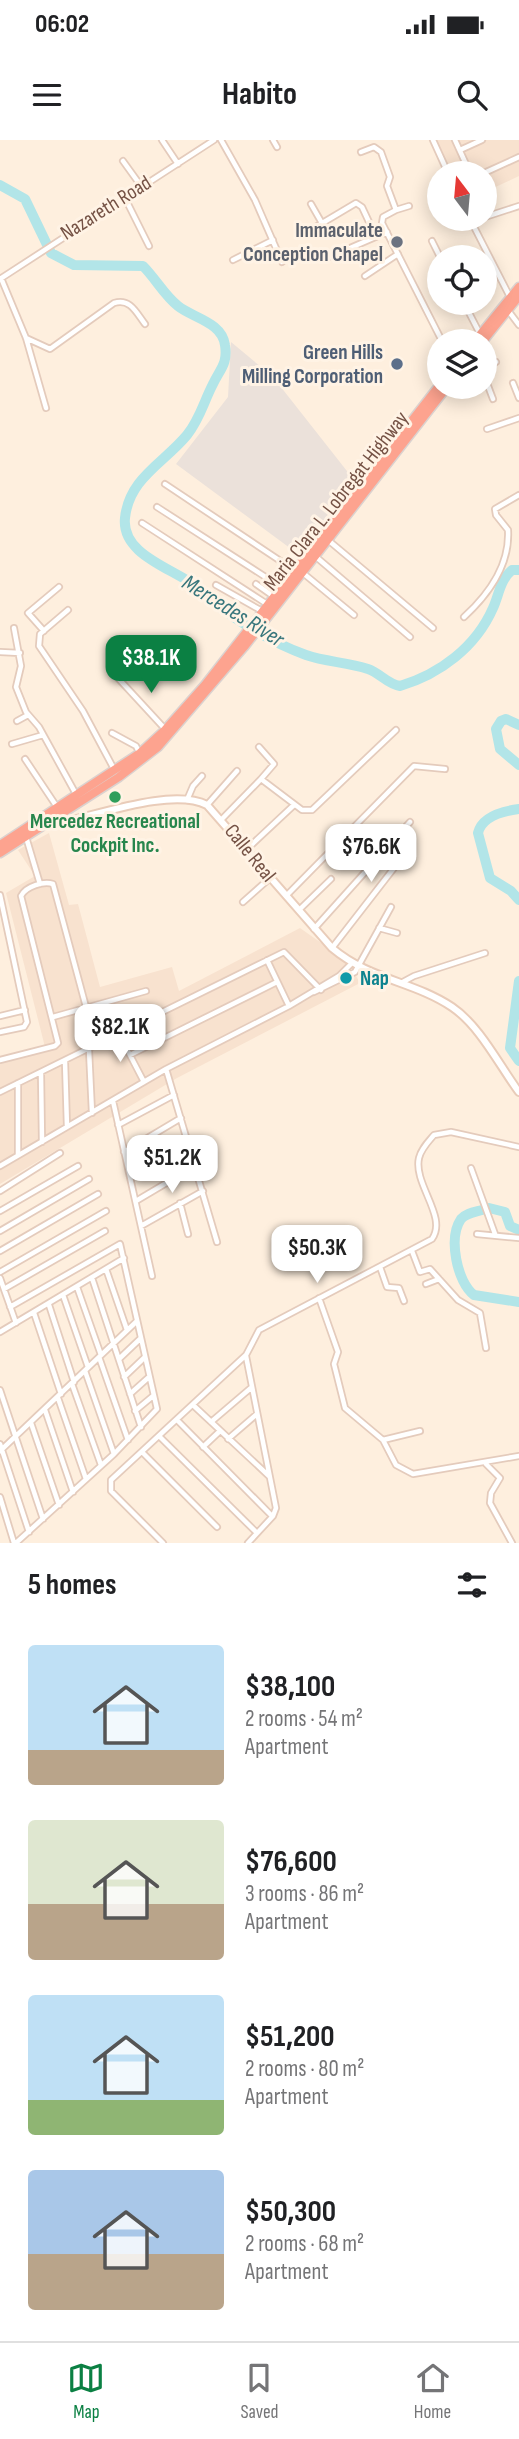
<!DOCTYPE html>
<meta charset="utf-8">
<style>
body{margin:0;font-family:"Sofia Sans Condensed",sans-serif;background:#f2f2f2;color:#202124;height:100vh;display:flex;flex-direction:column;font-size:26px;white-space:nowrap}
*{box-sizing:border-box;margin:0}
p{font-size:23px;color:#757577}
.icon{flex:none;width:38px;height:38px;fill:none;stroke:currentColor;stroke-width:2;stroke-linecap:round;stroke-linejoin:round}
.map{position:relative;height:1403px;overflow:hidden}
.panel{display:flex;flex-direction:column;background:#fff;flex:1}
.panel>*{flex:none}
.needle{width:46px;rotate:344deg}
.tools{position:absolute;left:427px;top:21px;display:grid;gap:14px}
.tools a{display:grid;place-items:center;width:70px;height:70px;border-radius:50%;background:#fff;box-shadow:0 4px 18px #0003;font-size:35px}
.price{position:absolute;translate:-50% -60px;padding:0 16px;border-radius:14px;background:#fff;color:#222;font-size:23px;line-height:46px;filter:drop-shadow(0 2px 4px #0008)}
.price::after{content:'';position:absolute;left:50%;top:42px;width:21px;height:16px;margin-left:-10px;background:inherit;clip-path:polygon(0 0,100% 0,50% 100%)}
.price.current{background:#0b8043;color:#fff}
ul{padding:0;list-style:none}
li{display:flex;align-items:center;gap:21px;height:175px;padding:0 28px}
li span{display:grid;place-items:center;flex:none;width:196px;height:140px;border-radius:7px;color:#555}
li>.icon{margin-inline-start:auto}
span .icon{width:84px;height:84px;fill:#fffc;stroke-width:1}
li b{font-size:30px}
h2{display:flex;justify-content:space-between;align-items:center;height:84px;padding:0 28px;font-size:30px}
.status{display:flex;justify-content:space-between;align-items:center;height:49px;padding:0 35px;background:#fff;direction:ltr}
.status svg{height:19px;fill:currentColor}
header{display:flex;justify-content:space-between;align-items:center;height:91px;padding:0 28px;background:#fff;font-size:32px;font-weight:700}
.menu{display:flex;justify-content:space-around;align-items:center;height:98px;border-top:2px solid #e0e0e0;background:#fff;font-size:19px;color:#757577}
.menu a{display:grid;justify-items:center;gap:4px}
.menu .current{color:#0b8043}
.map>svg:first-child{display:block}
.residential{fill:#f8e2cf}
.industrial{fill:#ebe1da}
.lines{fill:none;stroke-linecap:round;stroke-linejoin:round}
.river{stroke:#b2e5e8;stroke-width:10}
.street-casing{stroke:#e4cbbc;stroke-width:8}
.secondary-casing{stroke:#e9ccb9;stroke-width:10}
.highway-casing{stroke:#dbd2cf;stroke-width:11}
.street{stroke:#fff;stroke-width:4.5}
.secondary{stroke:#fff;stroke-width:6}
.highway{stroke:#fda38f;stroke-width:8}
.worship-dot{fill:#6b7280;stroke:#fff3e5;stroke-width:2.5}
.service-dot{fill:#5c6f8a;stroke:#fff3e5;stroke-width:2.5}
.leisure-dot{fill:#2e9e5b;stroke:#fff3e5;stroke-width:2.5}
.culture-dot{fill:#0f9aa8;stroke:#fff3e5;stroke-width:2.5}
.labels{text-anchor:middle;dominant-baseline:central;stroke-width:6;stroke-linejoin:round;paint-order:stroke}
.street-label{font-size:21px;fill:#755245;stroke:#fff3e5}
.worship-label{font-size:21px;font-weight:bold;fill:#5b616d;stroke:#fff3e5;text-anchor:end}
.service-label{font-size:21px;font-weight:bold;fill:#4e5e75;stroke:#fff3e5;text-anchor:end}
.leisure-label{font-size:21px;font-weight:bold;fill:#27864d;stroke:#fff3e5}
.culture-label{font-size:21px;font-weight:bold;fill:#0d838f;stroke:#fff3e5;text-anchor:start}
.water-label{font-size:23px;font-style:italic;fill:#38767c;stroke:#fff3e5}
</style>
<div class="status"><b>06:02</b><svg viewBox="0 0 49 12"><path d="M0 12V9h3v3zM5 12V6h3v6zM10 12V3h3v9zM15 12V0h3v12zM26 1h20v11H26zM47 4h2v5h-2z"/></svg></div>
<header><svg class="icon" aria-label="menu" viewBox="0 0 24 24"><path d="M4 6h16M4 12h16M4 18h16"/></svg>Habito<svg class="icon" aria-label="search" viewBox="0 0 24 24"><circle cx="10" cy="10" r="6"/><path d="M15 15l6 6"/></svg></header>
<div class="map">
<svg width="519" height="1403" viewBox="0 0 519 1403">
<rect width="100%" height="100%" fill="#feefde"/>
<path class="residential" d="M 436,0 L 519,0 L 519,36 L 485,52 L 485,33 L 451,33 Z
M 49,693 L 69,765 L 78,764 L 100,847 L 172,827 L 179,851 L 300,788 L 361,831 L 356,836 L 360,843 L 177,938 L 0,1044 L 0,917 L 45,907 L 6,753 L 35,736 L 18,710 Z"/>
<path class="industrial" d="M 231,202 L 273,237 L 354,340 L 298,414 L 176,324 L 228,257 Z"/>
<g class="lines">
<path class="river" d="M 0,45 L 25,59 L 51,113 L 74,125 L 143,126 C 156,139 164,155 178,166 C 193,178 222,182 225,205 C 228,224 220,229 213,244 C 204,261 200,279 187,295 C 164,323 129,338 125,378 C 121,416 176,429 198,448 C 228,476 267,501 306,515 C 326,522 347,522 368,529 C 380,533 387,544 400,546 C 440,534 476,507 493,468 C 499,455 500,440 512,430 L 519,430
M 519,585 L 506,579 L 501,581 L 496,589 L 500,609 L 519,625
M 519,669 C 504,671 482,676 478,693 L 490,738 L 511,751 L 519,760
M 519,841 L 510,908 L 519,921
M 489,1068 L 505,1072 L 510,1086 L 519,1090
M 482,1070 C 475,1072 466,1073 461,1079 C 448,1098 457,1142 474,1155 L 519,1162"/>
<defs>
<path id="street" d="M 162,0 L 178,24
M 221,0 L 255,60 L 282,122
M 273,0 L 277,7
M 433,0 L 448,33
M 455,0 L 470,33
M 460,10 L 482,0
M 361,12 L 374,7 L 381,12 L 390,37 L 387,46 L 396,70 L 383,77 L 382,83 L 442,201
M 123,21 L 141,46
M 484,33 L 519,17
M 124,56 L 149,106
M 311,64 L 323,85
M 396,70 L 409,66
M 485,77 L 519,66
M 470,79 L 511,159
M 471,81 L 480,79
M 314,88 L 356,63 L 362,67 L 376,97
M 432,101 L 440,117
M 327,118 L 387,92
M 233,120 L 273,100
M 365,136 L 398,114
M 1,138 L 26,198 L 46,268
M 0,139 L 214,0
M 464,163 L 480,194
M 507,169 L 519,185
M 26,198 L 50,209 L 114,163 C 130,158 136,172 145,184
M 485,227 L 496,222
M 485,238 L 493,259
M 513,243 L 519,258
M 487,289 L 519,278
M 165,344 L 294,430
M 157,367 L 281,447
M 142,383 L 267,464
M 328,400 L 433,488
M 315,416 L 410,497
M 303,433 L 354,475
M 256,444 L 273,456
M 216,445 L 262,471
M 68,470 L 40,494 L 39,506 L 83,571 L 115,631
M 464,477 C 489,454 510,424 508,390 L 496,375 L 495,369 L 519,355
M 14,488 L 21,526 L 16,547 L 26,572 L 39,587 L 77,656
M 44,491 L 28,473 L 59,447
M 0,512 L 20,513
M 117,537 L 165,589
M 17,581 L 28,575
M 112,593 L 136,606 L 139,612
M 12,604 L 43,595
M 259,607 L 274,624 L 261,639
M 25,619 L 57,667
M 187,660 L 193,646 L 202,636
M 207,665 L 237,631
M 222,679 L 261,639 L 302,670 L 312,670 L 396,590
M 26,697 L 40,744
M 247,709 L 294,665
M 0,755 L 27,882 L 24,887 L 0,892
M 286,756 L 414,626 L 445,629
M 243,762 L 270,738
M 299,770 L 331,739
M 379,788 L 397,793
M 314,789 L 410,682
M 332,808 L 394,728
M 401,843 L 414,836 L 485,813
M 314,852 L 355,832 L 391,767
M 289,866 L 339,836 L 351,824
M 0,876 L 25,870
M 53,877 L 146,851
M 119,894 L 144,942
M 89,910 L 92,973
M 130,915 L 277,842
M 0,920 L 55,906 L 58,903 L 21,756 C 26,746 44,741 53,744 L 86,867
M 65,921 L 67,987
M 166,929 L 217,1102
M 41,933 L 42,1002
M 18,943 L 18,1015
M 0,952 L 284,812 L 321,850
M 113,961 L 152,1136
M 118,985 L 174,955
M 124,1012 L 181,978
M 0,1026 L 166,929 L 289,866 L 267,820
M 471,1028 L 495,1094
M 130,1036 L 189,1003
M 0,1051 L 60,1013
M 136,1061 L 195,1026
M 180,1063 L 188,1094
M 0,1071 L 78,1026
M 141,1086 L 203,1051
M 0,1091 L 89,1039
M 477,1094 L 519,1098
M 0,1111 L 98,1054
M 412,1111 L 420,1132 L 430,1129 L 458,1160 L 480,1173 L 486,1208
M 380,1127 L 387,1147 L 399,1148 L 404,1161
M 106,1129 L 127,1190
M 0,1132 L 106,1071
M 0,1138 L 16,1183
M 92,1138 L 141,1287
M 426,1144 L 439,1139
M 77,1147 L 101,1215
M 4,1149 L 105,1091
M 63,1155 L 88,1227
M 319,1158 L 338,1212 L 334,1224 L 345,1268 L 383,1300 L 420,1291
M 49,1165 L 74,1242
M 10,1167 L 120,1104 L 157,1269 L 114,1314 L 16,1403
M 34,1173 L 61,1254
M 0,1192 L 124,1118
M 246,1216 L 276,1368 L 273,1376 L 248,1403
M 99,1217 L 128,1300
M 119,1219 L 141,1198
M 85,1231 L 114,1314
M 124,1237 L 145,1217
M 72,1244 L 101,1325
M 0,1250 L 43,1379
M 130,1254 L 149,1237
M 58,1258 L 86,1339
M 193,1265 L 269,1336
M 45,1270 L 73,1352
M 135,1271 L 153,1256
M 177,1280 L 272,1376
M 211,1282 L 252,1247
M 31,1283 L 59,1365
M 159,1296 L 257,1393
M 228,1299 L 257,1274
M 383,1300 L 396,1325 L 413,1334 L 519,1316
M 0,1304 L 29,1392
M 203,1307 L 220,1291
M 0,1311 L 137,1181
M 142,1312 L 217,1387
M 486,1324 L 500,1338 L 491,1353 L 490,1363 L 512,1403
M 0,1357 L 14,1403
M 163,1403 L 111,1351 L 111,1340 L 246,1215 L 259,1190 L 432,1099 C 448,1077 413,1044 419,1018 C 421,1009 428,1002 434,995 L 451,992 L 519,1007"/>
<path id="secondary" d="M 44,686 C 86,680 169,646 207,665 L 332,808 C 370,840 413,841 452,867 C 480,886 499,925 519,952"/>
<path id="highway" d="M 475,201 L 519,147
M 483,201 L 519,156
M 0,705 L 140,613 L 165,590 L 205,545 L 439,246
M 0,713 L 119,637 L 158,607 L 244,507 L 447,247"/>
</defs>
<use href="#street" class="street-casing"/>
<use href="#secondary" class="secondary-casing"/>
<use href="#highway" class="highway-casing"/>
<use href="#street" class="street"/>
<use href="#secondary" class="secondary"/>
<use href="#highway" class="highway"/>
</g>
<circle class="worship-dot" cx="397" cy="102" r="7"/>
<circle class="service-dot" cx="397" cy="224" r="7"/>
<circle class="leisure-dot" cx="115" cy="657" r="7"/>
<circle class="culture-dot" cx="346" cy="838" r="7"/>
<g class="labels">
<g class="street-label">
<text transform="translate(106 68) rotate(-32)">Nazareth Road</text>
<text transform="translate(336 361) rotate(-52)">Maria Clara L. Lobregat Highway</text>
<text transform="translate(250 713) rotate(51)">Calle Real</text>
</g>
<g class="worship-label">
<text x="383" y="90">Immaculate<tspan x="383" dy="24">Conception Chapel</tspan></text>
</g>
<g class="service-label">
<text x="383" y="212">Green Hills<tspan x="383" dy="24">Milling Corporation</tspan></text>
</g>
<g class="leisure-label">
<text x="115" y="681">Mercedez Recreational<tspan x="115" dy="24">Cockpit Inc.</tspan></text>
</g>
<g class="culture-label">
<text x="360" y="838">Nap</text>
</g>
<g class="water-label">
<text transform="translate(233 471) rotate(32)">Mercedes River</text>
</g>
</g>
</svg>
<div class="tools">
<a><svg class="needle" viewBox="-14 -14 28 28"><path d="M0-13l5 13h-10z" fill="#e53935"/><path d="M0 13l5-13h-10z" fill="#757577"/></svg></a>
<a><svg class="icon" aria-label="locate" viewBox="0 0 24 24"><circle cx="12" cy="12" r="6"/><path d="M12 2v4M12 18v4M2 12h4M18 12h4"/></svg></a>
<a><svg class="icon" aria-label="layers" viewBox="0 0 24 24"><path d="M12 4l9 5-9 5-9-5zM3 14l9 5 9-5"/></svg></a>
</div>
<b class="price current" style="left:151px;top:555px">$38.1K</b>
<b class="price" style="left:371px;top:744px">$76.6K</b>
<b class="price" style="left:120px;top:924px">$82.1K</b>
<b class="price" style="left:172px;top:1055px">$51.2K</b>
<b class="price" style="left:317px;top:1145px">$50.3K</b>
</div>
<section class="panel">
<h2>5 homes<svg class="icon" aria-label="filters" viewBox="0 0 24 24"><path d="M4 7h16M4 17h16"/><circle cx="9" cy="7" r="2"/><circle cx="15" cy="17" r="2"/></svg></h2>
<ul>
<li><span style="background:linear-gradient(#bfe0f5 75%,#b9a48a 0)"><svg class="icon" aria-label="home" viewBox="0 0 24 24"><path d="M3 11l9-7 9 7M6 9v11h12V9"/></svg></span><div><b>$38,100</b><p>2 rooms · 54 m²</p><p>Apartment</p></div></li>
<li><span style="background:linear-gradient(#dfe7d0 60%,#b9a48a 0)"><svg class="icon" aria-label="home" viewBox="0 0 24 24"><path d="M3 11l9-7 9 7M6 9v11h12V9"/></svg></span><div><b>$76,600</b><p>3 rooms · 86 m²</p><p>Apartment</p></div></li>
<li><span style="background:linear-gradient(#bfe0f5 75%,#8fb573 0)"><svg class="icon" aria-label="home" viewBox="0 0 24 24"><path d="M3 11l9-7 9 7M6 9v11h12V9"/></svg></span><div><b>$51,200</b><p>2 rooms · 80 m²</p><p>Apartment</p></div></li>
<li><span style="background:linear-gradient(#a9c7e8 60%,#b9a48a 0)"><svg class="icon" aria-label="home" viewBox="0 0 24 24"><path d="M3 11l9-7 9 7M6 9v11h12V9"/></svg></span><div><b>$50,300</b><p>2 rooms · 68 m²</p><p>Apartment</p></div></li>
</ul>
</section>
<nav class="menu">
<a class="current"><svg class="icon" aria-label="map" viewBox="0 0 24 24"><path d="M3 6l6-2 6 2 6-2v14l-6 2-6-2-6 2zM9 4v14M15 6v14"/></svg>Map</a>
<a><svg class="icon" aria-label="saved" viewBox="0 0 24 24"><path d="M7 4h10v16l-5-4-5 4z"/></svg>Saved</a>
<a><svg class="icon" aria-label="home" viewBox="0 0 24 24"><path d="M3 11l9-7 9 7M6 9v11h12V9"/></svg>Home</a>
</nav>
